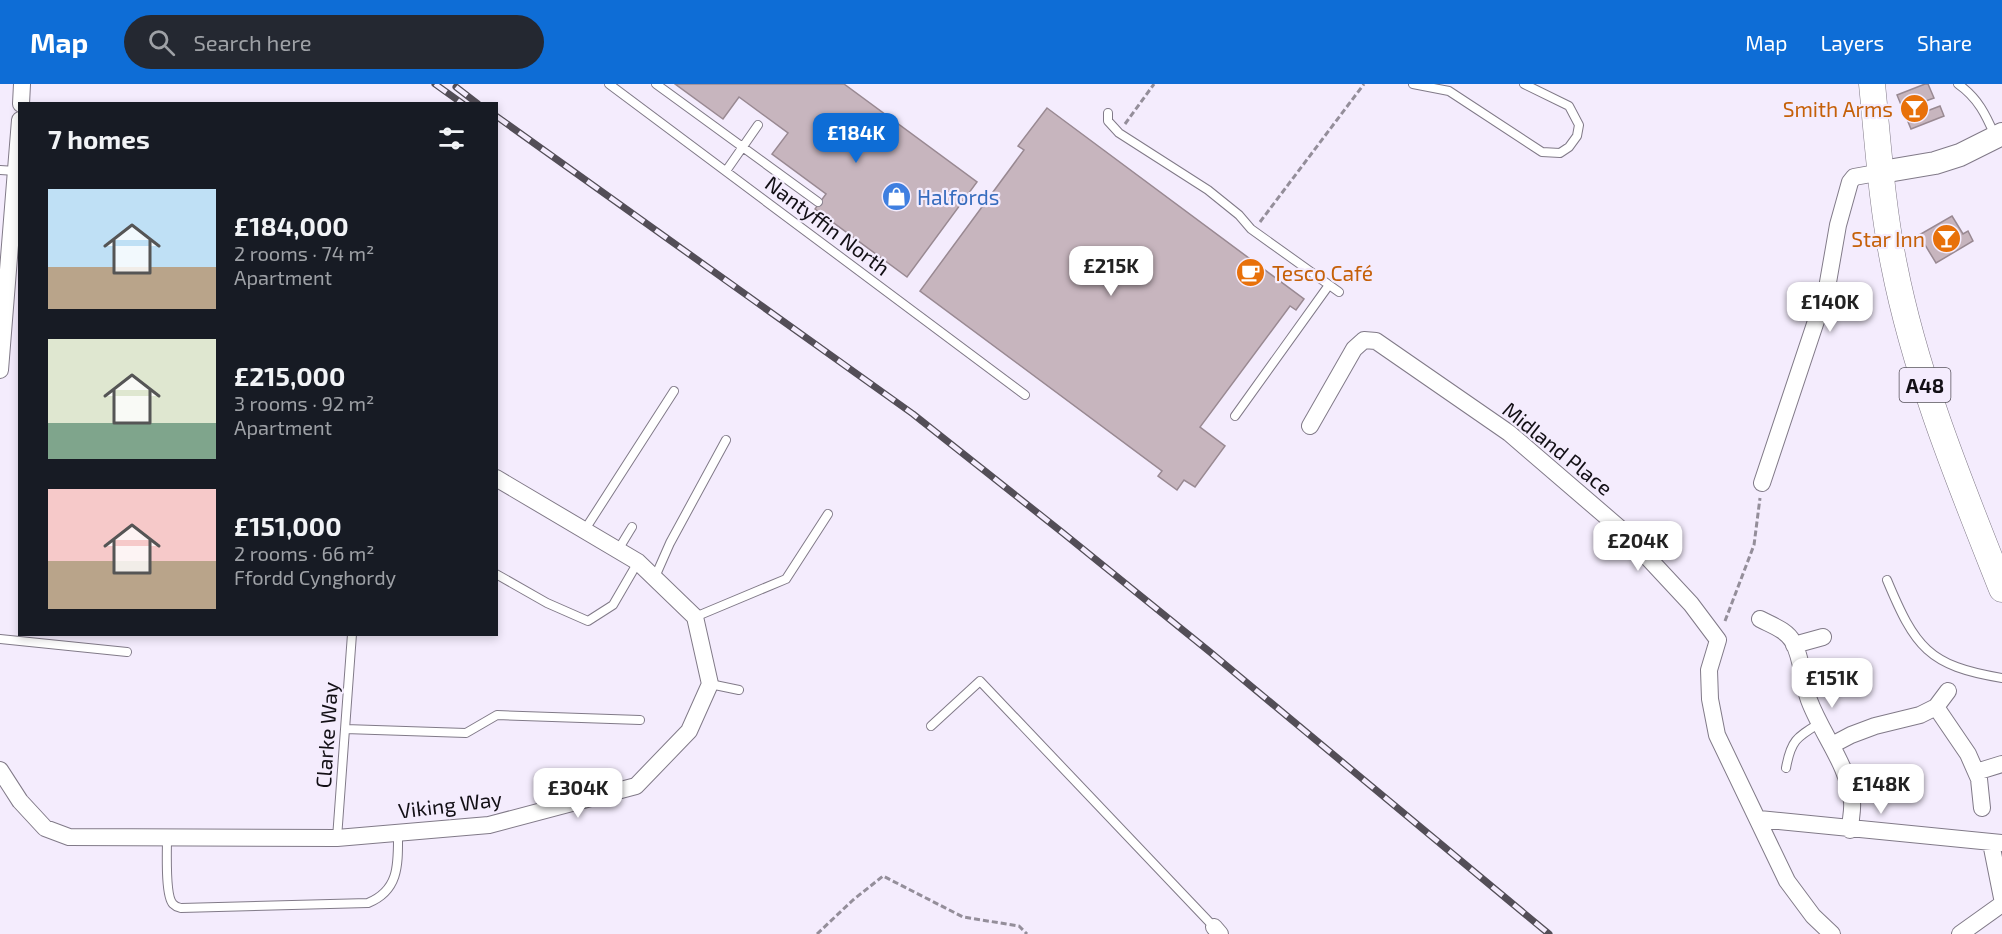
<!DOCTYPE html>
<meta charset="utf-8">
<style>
body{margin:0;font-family:"Exo 2",sans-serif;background:#242831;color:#f1f3f6;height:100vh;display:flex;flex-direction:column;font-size:22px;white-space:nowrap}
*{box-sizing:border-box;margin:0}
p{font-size:20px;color:#9ea1a6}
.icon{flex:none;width:33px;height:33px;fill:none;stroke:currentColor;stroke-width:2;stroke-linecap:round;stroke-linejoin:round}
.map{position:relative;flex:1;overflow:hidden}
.panel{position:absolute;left:18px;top:18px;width:480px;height:534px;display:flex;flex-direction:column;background:#171b24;border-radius:0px;box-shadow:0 3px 9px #0003}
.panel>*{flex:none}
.price{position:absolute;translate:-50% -51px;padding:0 14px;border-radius:12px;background:#fff;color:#222;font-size:20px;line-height:39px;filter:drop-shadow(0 2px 3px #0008)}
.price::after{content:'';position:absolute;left:50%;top:36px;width:18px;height:14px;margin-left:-9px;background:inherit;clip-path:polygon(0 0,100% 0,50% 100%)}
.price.current{background:#0e6dd6;color:#fff}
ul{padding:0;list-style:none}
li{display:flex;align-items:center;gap:18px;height:150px;padding:0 30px}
li span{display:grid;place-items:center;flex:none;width:168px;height:120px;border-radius:0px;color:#555}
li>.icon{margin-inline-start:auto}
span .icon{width:72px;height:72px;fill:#fffc;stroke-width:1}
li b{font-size:26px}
h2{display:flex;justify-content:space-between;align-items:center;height:72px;padding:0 30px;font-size:26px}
header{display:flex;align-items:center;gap:36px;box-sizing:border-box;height:84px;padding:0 30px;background:#0e6dd6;color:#fff}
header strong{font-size:28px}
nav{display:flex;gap:33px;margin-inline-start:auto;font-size:21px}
.search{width:420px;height:54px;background:#242831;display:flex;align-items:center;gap:15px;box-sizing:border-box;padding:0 21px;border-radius:33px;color:#9ea1a6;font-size:22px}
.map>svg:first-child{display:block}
.building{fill:#c7b5be;stroke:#998992;stroke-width:1.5}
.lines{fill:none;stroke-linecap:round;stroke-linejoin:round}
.lane-casing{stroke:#817a88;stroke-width:10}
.street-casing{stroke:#817a88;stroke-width:18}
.secondary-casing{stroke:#817a88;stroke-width:24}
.primary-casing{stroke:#817a88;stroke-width:27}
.path{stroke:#948e9a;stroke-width:3;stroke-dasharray:6 3;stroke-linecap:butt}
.lane{stroke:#fff;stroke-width:8}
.street{stroke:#fff;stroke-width:16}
.secondary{stroke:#fff;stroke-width:22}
.primary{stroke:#fff;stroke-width:26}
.rail-casing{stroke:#534e57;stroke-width:7}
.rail{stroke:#f4ecfd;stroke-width:4.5;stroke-dasharray:14;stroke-linecap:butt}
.labels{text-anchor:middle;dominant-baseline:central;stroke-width:4.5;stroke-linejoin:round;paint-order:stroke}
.shield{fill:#f4ecfd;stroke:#56515b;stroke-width:1.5}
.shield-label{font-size:20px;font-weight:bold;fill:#120f15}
.food-label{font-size:21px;fill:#c56008;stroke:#f4ecfd;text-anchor:end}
.shop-label{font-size:21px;fill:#366cbe;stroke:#f4ecfd;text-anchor:start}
.street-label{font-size:21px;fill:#120f15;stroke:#f4ecfd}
</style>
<header>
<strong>Map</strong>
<div class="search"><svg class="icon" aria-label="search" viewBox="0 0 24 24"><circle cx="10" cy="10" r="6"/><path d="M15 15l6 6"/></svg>Search here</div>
<nav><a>Map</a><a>Layers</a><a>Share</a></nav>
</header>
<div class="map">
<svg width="2002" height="850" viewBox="0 0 2002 850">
<rect width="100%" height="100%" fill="#f4ecfd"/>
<path class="building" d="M 675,0 L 844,0 L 977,98 L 907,193 L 815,125 L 826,110 L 772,70 L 788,49 L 739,13 L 723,35 Z
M 1925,0 L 1928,0 L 1934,14 L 1923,18 L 1927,27 L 1940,22 L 1944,32 L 1911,45 L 1897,11 Z
M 1047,24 L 1304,215 L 1296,226 L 1290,222 L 1200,343 L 1225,362 L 1195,403 L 1184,396 L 1177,406 L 1158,392 L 1162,387 L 920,207 L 1024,66 L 1018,62 Z
M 1952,132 L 1963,150 L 1968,147 L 1973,157 L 1936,179 L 1919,151 Z"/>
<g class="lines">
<defs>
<path id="lane" d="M 609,0 L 1025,311
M 656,0 L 818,118
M 1413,0 L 1449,7 L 1542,68 L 1560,69 L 1569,63 L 1577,52 L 1579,41 L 1569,22 L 1524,0
M 1958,0 C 1978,14 1986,31 1995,52
M 1108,29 L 1108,37 L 1119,49 L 1208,106 L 1239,131 L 1251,145 L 1339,208
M 0,86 L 16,87
M 726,87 L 758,41
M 1235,332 L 1329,201
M 584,447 L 674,307
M 618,466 L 632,443
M 496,490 L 547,519 L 588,537 L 613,521 L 638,478
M 655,493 L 670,459 L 726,356
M 1887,496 C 1915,563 1928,582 2002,594
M 695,533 L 786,495 L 828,430
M 0,555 L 127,568
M 710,600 L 739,606
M 931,642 L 980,597 L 1214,843
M 345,645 L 466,649 L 497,631 L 640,636
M 1786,684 C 1791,656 1797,653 1820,639
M 167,754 C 167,767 165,812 173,820 C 176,823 177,823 181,824 L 368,819 C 400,806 398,779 398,749
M 337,754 L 352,550"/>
<path id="street" d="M 21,20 L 22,0
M 0,286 L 20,36
M 1310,342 L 1354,265 L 1364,256 L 1376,257 L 1509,349 L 1623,447 L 1691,520 L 1718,556 L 1709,586 L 1710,615 L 1717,651 L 1787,797 L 1813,832 L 1832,850
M 1762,399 L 1827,204 L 1838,141 L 1850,98 L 1854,93 L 1882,88
M 1760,535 C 1771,541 1787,546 1793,558 C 1803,576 1802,598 1809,616 C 1822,651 1848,680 1852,718 C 1853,727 1850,737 1850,746
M 1794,561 L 1823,553
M 1936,623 L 1968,670 L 1979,695 L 1982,724
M 1832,661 L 1851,651 L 1875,642 L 1920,631 L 1936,623 L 1948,607
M 0,686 L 20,717 L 45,744 L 69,753 L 337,754 L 489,741 L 636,702 L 689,647 L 710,600 L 695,533 L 638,478 L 496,394
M 1976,688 L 2002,680
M 1759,735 L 2002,759
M 1991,759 L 2002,814
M 1214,843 L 1220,850
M 1960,850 L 2002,820"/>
<path id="secondary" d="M 1882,88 L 1935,79 L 1960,71 L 2002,50"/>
<path id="primary" d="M 1872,0 C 1878,60 1882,122 1894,181 C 1916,293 1960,399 2002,505"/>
</defs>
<use href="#lane" class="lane-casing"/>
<use href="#street" class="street-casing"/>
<use href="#secondary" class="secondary-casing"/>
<use href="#primary" class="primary-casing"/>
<path class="path" d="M 1125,40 L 1154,0
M 1260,138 L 1364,0
M 1725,537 L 1754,461 L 1760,414
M 817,850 L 853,816 L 883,792 L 963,833 L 1019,842 L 1027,850"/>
<use href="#lane" class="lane"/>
<use href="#street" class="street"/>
<use href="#secondary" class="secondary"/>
<use href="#primary" class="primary"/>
<defs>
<path id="rail" d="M 435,0 L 463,20
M 456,3 L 478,20
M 496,32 L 913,330 L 1063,449 L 1210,568 L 1549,850"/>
</defs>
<use href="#rail" class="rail-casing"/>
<use href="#rail" class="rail"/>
</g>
<defs>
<symbol id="bar-disc" viewBox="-11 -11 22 22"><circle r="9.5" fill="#e8710a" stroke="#f4ecfd"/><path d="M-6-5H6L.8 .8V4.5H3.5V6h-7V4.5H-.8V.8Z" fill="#fff"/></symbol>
<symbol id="shop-disc" viewBox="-11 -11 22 22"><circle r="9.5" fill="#3f7fe0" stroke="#f4ecfd"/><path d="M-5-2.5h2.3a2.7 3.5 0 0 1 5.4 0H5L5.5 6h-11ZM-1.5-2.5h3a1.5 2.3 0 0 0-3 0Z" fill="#fff"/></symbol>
<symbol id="cafe-disc" viewBox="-11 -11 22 22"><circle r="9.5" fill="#e8710a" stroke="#f4ecfd"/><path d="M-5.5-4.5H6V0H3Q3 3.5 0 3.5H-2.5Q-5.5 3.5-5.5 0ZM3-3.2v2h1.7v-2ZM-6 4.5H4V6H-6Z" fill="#fff"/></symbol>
</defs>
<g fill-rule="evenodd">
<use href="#bar-disc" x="1898" y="8" width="33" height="33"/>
<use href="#shop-disc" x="880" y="96" width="33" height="33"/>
<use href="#bar-disc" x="1930" y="138" width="33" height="33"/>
<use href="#cafe-disc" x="1234" y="172" width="33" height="33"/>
</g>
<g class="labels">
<rect class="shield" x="1899.5" y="284" width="51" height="34" rx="4.5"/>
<g class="shield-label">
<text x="1925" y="301">A48</text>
</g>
<g class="food-label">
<text x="1893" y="24">Smith Arms</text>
<text x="1925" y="154">Star Inn</text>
<text x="1272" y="188" text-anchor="start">Tesco Café</text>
</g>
<g class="shop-label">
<text x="917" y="112">Halfords</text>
</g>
<g class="street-label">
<text transform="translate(828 141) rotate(37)">Nantyffin North</text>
<text transform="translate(1558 364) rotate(39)">Midland Place</text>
<text transform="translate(326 651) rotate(-86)">Clarke Way</text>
<text transform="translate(450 720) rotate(-7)">Viking Way</text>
</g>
</g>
</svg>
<b class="price current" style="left:856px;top:80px">£184K</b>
<b class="price" style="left:1111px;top:213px">£215K</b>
<b class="price" style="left:1830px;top:249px">£140K</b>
<b class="price" style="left:1638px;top:488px">£204K</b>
<b class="price" style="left:1832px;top:625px">£151K</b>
<b class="price" style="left:1881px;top:731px">£148K</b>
<b class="price" style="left:578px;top:735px">£304K</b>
<section class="panel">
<h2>7 homes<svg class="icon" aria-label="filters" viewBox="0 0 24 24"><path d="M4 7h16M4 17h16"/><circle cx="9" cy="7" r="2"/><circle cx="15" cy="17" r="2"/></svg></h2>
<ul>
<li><span style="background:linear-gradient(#bfe0f5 65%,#b9a48a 0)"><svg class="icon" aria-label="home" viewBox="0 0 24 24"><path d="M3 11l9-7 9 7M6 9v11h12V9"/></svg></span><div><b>£184,000</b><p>2 rooms · 74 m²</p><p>Apartment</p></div></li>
<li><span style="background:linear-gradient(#dfe7d0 70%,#7fa58c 0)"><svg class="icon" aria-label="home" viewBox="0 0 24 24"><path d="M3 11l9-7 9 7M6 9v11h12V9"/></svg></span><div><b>£215,000</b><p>3 rooms · 92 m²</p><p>Apartment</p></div></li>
<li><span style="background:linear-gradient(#f6c9c9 60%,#b9a48a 0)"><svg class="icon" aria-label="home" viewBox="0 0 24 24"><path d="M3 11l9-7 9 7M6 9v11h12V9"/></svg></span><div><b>£151,000</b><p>2 rooms · 66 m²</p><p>Ffordd Cynghordy</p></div></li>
</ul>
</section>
</div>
